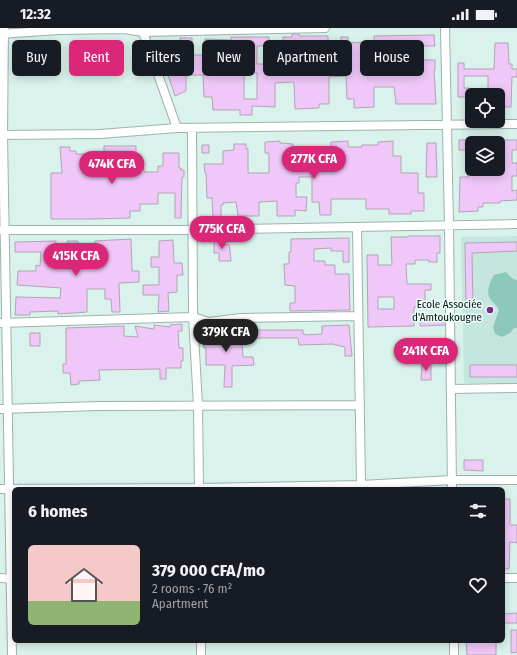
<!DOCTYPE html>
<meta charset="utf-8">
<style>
body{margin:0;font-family:"Fira Sans Condensed",sans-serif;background:#242831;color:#f1f3f6;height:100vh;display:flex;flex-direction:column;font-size:15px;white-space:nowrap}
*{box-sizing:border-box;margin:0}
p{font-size:13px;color:#9ea1a6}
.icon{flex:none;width:22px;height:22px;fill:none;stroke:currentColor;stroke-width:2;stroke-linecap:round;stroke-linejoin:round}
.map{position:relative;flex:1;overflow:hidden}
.details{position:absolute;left:12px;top:459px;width:493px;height:156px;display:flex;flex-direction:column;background:#171b24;border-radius:6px;box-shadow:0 2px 10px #0003}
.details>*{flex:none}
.hud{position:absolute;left:12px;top:12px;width:493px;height:36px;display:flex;gap:8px}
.tools{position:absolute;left:465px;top:60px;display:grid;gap:8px}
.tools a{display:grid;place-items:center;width:40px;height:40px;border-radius:6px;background:#171b24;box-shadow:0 2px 10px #0003;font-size:20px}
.price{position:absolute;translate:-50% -34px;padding:0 9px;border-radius:14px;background:#db2777;color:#fff;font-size:13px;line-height:26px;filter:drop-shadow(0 1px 2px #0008)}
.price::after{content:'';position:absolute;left:50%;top:24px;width:12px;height:9px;margin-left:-6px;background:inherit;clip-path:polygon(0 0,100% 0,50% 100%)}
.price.current{background:#222;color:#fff}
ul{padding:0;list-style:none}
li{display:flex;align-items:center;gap:12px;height:100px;padding:0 16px}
li span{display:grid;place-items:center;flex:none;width:112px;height:80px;border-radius:6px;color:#555}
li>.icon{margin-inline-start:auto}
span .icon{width:48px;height:48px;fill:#fffc;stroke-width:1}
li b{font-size:17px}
h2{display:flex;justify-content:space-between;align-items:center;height:48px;padding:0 16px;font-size:17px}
.tag{padding:0 14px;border-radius:6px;background:#171b24;box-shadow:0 2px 10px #0003;font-size:14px;line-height:36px}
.tag.current{background:#db2777;color:#fff}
.status{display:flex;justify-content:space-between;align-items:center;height:28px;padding:0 20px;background:#171b24;direction:ltr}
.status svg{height:11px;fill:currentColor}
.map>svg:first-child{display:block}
.built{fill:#c4e6de}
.green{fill:#8dc9bb}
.building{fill:#efc7f8;stroke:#b2a4b5;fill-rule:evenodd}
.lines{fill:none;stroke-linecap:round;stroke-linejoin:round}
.minor-casing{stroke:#9cb4ae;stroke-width:10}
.minor{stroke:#fff;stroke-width:8}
.poi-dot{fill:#7f2491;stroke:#eafef9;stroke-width:1.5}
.labels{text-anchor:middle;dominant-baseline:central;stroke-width:3;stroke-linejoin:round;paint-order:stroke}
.poi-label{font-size:11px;fill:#08100e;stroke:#eafef9;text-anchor:end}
</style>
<div class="status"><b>12:32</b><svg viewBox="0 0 49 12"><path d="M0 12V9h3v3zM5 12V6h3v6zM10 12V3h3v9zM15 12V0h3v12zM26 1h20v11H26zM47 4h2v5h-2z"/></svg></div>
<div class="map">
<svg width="517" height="627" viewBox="0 0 517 627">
<rect width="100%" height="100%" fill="#d9f2ec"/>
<path class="built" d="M 517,208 L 517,355 L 464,355 L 461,209 Z"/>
<path class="green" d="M 506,244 L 513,251 L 517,252 L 517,300 L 514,300 L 510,305 L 502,309 L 495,306 L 493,299 L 499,282 C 496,276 494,276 491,272 C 485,264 490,254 494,247 Z"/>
<path class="building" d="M 292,6 L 299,6 L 299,8 L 328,8 L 328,14 L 341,14 L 341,9 L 348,9 L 348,15 L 374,14 L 374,8 L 434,7 L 435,18 L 414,18 L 414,24 L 400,24 L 400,37 L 418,37 L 418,32 L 435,32 L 435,42 L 434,42 L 436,76 L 396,76 L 394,59 L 374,59 L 374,79 L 354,80 L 354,71 L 347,71 L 346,48 L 329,49 L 329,76 L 319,76 L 319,80 L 295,81 L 294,55 L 293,54 L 275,55 L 275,79 L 252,78 L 252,87 L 240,87 L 240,82 L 213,82 L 212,69 L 204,69 L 203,47 L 186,47 L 186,63 L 175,68 L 164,35 L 180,30 L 180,10 L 192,10 L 192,27 L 205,27 L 205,11 L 231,12 L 231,9 L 269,9 L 269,18 L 257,18 L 257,36 L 270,36 L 270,14 L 283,13 L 283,9 L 292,9 ZM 362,23 L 376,23 L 377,44 L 362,44 ZM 244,45 L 257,45 L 257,71 L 244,71 Z
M 495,15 L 508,15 L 509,36 L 512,36 L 512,41 L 517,41 L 517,49 L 512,49 L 511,79 L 502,79 L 502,67 L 488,67 L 488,48 L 464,48 L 464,60 L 469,60 L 469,69 L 458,69 L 458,35 L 464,35 L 464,41 L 494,41 Z
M 459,112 L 472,112 L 472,122 L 459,122 Z
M 501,112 L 517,112 L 517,122 L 512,122 L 512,135 L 517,135 L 517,148 L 512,148 L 512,163 L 517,162 L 517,172 L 500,173 L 500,175 L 483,175 L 483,179 L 478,179 L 478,183 L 459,184 L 460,149 L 468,149 L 468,141 L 498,141 L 498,130 L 501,130 Z
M 280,113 L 280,115 L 293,116 L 293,119 L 298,119 L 298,126 L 313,126 L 312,119 L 329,119 L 329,141 L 343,140 L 343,124 L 331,125 L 331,114 L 348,113 L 348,119 L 362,119 L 362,117 L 378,117 L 378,114 L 393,113 L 393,128 L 401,128 L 401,145 L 418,145 L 418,165 L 424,165 L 424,183 L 411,183 L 411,186 L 389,186 L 389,181 L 366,181 L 366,171 L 331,171 L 331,187 L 320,187 L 319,174 L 312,174 L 312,149 L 299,149 L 299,155 L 296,155 L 296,169 L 307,169 L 306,183 L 295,182 L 295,188 L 277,188 L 277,173 L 259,174 L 259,188 L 238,188 L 236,174 L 223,175 L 223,177 L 221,177 L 221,189 L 213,189 L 212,170 L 207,170 L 206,145 L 205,145 L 204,136 L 223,136 L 223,123 L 234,122 L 234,116 L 246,116 L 246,121 L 248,121 L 248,145 L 269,145 L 269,125 L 265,125 L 265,114 Z
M 427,115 L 436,115 L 437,149 L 426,149 Z
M 202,117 L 209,117 L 209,125 L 202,125 Z
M 104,118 L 136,118 L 136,135 L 143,135 L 144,144 L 158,144 L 158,138 L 163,138 L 163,125 L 179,125 L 179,140 L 181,140 L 181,142 L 184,142 L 184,149 L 182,149 L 181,190 L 175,190 L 175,165 L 158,165 L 158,176 L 140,176 L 140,183 L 130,183 L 130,190 L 91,191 L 51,191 L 51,145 L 62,145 L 60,119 L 70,119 L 70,123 L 76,123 L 76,126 L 85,126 L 86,142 L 104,141 Z
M 408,208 L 440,208 L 440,225 L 437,225 L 437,234 L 429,234 L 429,232 L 415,232 L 415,236 L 406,236 L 407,256 L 431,256 L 431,262 L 425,262 L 425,274 L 420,274 L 420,279 L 414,279 L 414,298 L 368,299 L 367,227 L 378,227 L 378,237 L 392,237 L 391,209 L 408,209 ZM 378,269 L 394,269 L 394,281 L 378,281 Z
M 349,210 L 349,234 L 343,234 L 343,223 L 331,223 L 331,220 L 314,221 L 314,233 L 325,233 L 325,237 L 335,237 L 335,246 L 349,246 L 350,282 L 290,283 L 290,275 L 295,275 L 295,258 L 285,257 L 284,236 L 289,236 L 289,224 L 291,224 L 291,211 Z
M 131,211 L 132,243 L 139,243 L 139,254 L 119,255 L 120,284 L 112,284 L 111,271 L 105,271 L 105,261 L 87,261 L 87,284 L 58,286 L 58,283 L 30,284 L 30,287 L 15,287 L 16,269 L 60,270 L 61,260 L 17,257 L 18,243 L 36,243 L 36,237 L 40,238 L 41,224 L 15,224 L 15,214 L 56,213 L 55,234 L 73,234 L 73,238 L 85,237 L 85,239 L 99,239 L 98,223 L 95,223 L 95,213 Z
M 214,211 L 224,212 L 224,217 L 229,217 L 230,222 L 231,233 L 219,233 L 219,225 L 214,225 Z
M 173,212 L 174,235 L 182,235 L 183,247 L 177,247 L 177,264 L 168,265 L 169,283 L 158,284 L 159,267 L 143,267 L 143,257 L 159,257 L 159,239 L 151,239 L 151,229 L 159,229 L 159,213 Z
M 67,213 L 78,213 L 78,220 L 68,221 Z
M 517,214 L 517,223 L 472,225 L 473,281 L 466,281 L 465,215 Z
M 420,292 L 445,292 L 445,297 L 420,298 Z
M 182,296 L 182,303 L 178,303 L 179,320 L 183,320 L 183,333 L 181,333 L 181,340 L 166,340 L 166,351 L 160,351 L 160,341 L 99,342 L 100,352 L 79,353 L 79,356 L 71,357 L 70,345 L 63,345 L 63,336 L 66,336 L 66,300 L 124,298 L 124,308 L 138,309 L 135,298 L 154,301 L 154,297 L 170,299 L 170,297 Z
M 349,297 L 352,328 L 345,328 L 345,319 L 332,316 L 299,317 L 298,310 L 249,310 L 249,302 L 303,302 L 303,306 L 305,306 L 305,307 L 322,306 L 322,298 Z
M 235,302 L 235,315 L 242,315 L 243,329 L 253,329 L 254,337 L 232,338 L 232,359 L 224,359 L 225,337 L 206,337 L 206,320 L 204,320 L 203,312 L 213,311 L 213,303 Z
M 30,305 L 40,305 L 40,318 L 30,318 Z
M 432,318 L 439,318 L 439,328 L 432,328 Z
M 422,335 L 431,335 L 431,352 L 421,352 Z
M 470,337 L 517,337 L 517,349 L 470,349 Z
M 464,432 L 483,432 L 483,443 L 464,442 Z
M 503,471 L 510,471 L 510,497 L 517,497 L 517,515 L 510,514 L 509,541 L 503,541 Z
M 517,585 L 517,595 L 503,595 L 503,586 Z
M 511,602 L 517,602 L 517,624 L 511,625 Z
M 466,613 L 496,613 L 496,627 L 467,627 Z"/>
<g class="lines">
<defs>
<path id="minor" d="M 4,0 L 3,107 L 12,627
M 445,0 L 449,198 L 452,461
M 143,4 L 177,100
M 0,6 L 59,2 L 124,1 L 143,4 L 325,0
M 192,100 L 193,289 L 198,377 L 199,461
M 0,107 L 100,106 L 177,100 L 517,96
M 357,199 L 361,457
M 1,202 L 193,202 L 517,196
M 0,295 L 193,289 L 209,294 L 241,290 L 358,288
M 451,361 L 517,360
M 0,381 L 99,378 L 360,377
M 0,461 L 199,460 L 361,457 L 452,452 L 517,452
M 0,550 L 14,551
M 503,550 L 517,550
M 201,613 L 201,627
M 454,613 L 454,627"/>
</defs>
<use href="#minor" class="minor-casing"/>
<use href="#minor" class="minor"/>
</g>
<circle class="poi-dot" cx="490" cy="282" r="4"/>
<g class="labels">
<g class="poi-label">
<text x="482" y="276">Ecole Associée<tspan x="482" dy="13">d'Amtoukougne</tspan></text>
</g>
</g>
</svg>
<div class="tools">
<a><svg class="icon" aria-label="locate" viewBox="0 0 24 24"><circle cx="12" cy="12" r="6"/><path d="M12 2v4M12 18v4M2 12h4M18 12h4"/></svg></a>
<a><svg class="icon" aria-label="layers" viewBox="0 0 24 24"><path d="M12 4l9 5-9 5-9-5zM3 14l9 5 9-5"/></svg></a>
</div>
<b class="price" style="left:314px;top:152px">277K CFA</b>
<b class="price" style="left:112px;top:157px">474K CFA</b>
<b class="price" style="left:222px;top:222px">775K CFA</b>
<b class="price" style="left:76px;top:249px">415K CFA</b>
<b class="price current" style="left:226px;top:325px">379K CFA</b>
<b class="price" style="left:426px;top:344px">241K CFA</b>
<div class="hud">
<a class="tag">Buy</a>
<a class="tag current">Rent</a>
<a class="tag">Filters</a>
<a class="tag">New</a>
<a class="tag">Apartment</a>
<a class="tag">House</a>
</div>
<section class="details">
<h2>6 homes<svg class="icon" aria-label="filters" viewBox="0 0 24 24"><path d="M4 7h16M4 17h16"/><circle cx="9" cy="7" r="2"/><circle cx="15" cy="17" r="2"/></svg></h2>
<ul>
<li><span style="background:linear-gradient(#f6c9c9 70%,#8fb573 0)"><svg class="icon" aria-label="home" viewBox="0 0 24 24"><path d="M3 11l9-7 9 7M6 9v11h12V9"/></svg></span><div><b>379 000 CFA/mo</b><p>2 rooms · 76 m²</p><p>Apartment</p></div><svg class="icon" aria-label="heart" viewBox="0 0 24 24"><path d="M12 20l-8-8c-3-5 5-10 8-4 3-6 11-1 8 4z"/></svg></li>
</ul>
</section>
</div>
